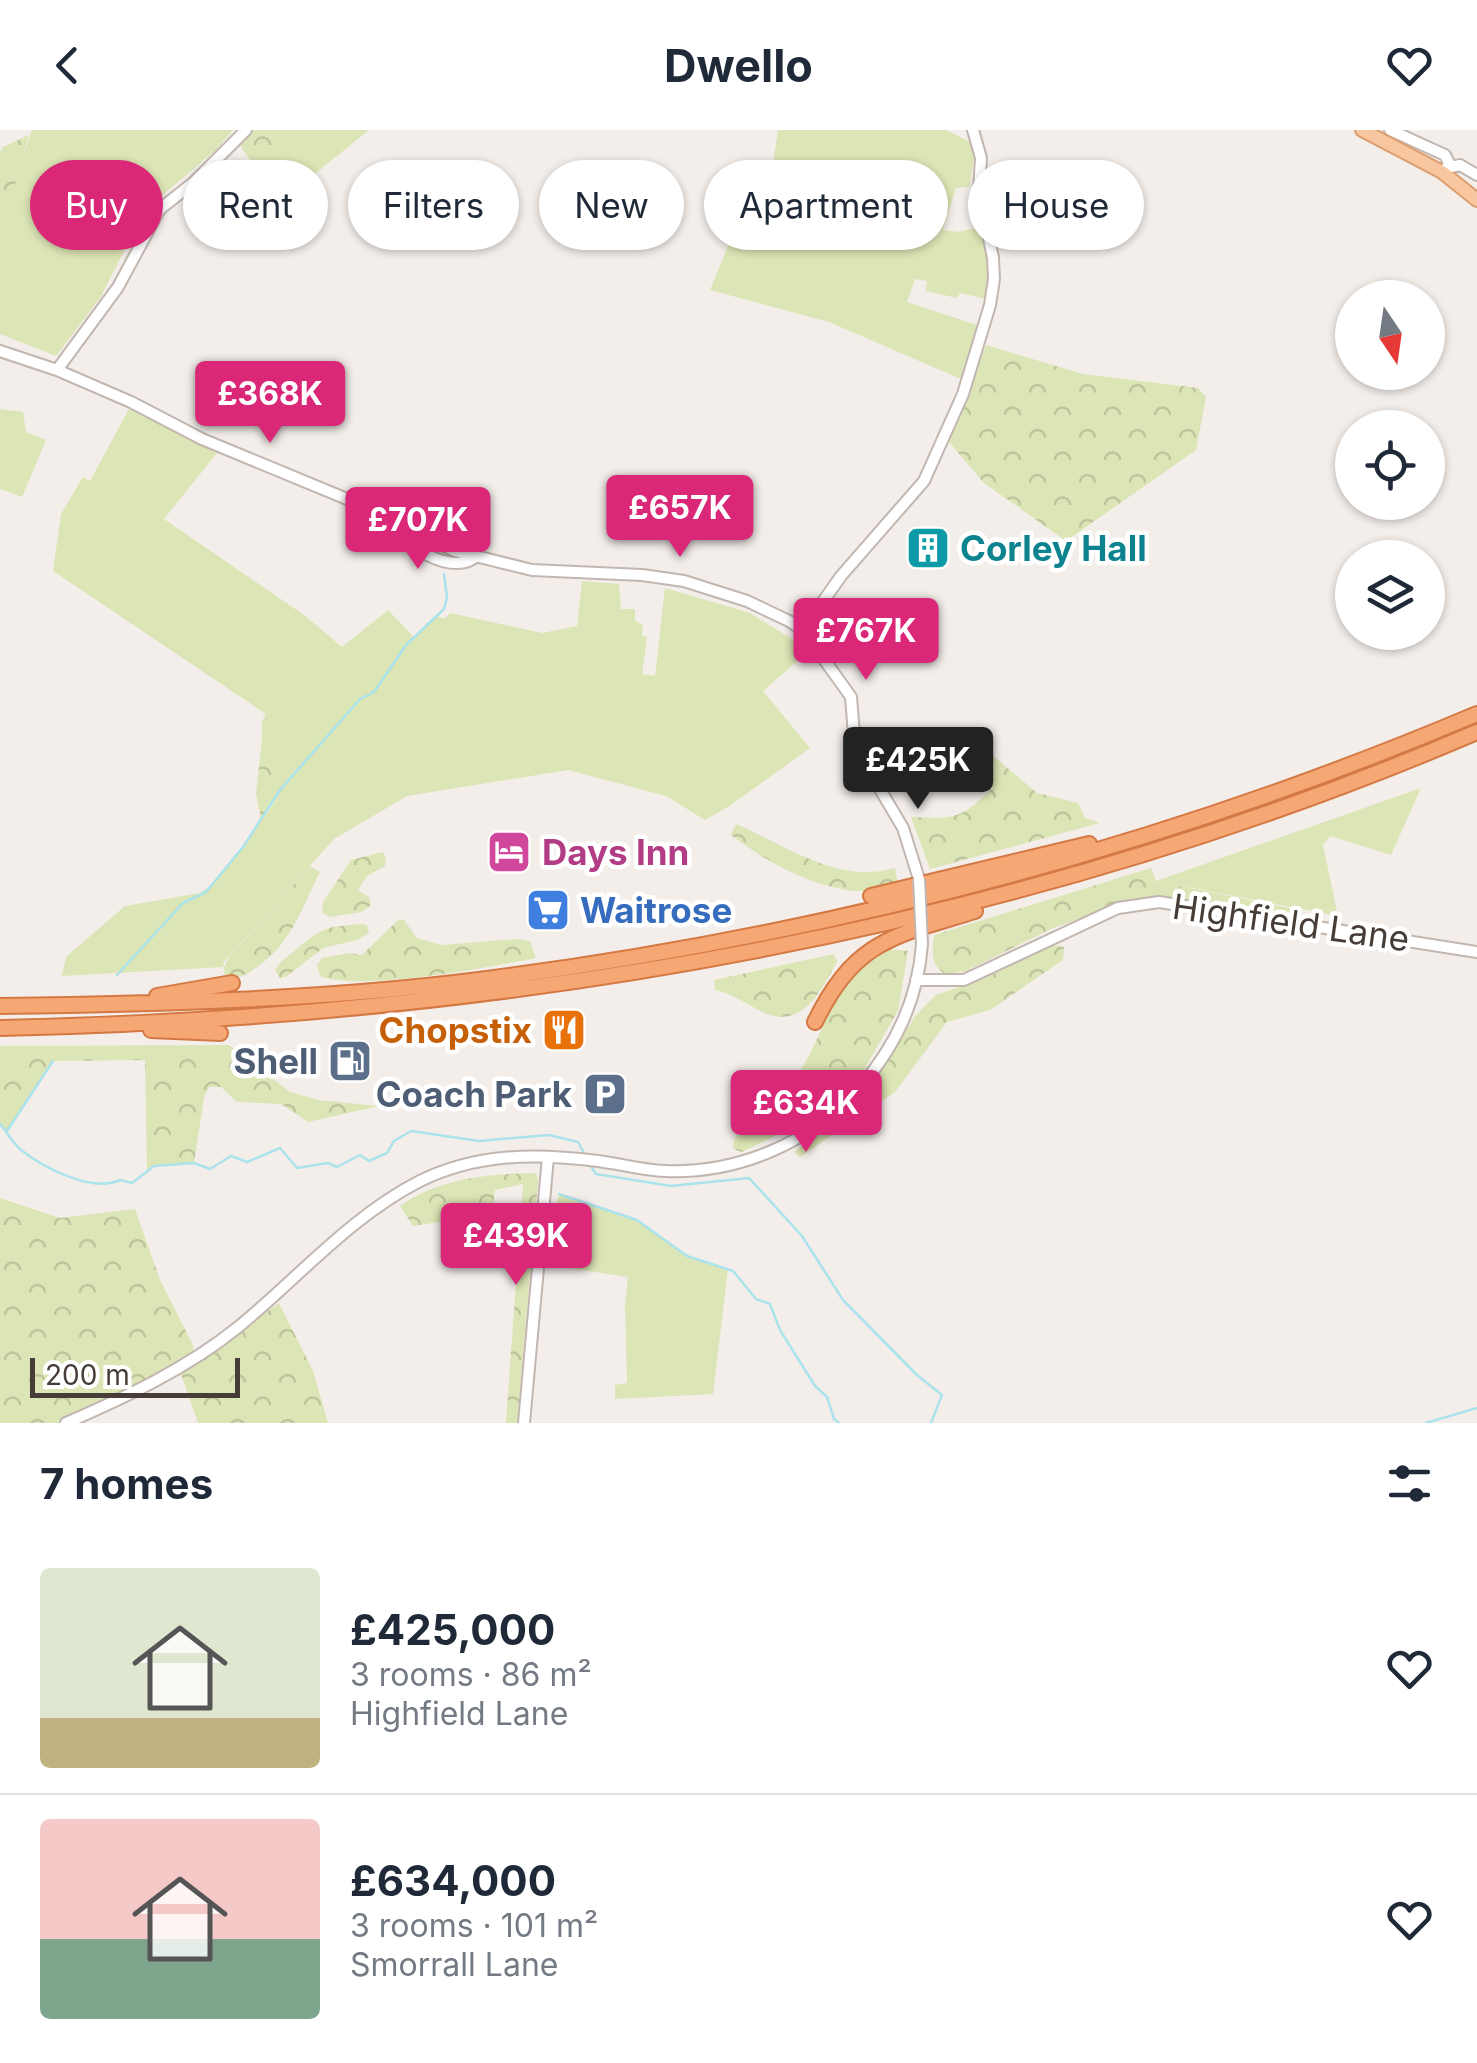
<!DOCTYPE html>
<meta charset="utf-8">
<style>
body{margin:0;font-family:Inter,sans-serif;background:#f2f2f3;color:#1f2937;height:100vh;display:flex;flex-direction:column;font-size:38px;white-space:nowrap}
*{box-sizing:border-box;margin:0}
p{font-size:32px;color:#747a83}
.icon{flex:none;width:55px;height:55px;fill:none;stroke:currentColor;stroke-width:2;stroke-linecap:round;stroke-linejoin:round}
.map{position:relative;height:1293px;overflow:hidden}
.panel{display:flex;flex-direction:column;background:#fff;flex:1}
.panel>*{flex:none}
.top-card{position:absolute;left:30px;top:30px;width:1418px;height:90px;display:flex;gap:20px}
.needle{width:65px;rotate:167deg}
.tools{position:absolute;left:1335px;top:150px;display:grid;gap:20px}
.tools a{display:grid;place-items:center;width:110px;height:110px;border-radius:50%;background:#fff;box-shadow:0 2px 8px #0004;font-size:50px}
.scale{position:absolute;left:30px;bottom:25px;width:210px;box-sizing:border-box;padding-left:10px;border:5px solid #473d38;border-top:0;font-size:28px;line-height:35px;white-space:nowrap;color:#473d38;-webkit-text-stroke:8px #fff;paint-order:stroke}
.price{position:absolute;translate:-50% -85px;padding:0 22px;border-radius:10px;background:#db2777;color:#fff;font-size:32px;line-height:65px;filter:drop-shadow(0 2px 5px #0008)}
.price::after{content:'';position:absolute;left:50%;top:60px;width:30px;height:22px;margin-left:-15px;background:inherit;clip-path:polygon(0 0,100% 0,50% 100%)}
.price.current{background:#222;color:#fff}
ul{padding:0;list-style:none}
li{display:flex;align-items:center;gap:30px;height:250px;padding:0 40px}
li+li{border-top:2px solid #e0e1e3}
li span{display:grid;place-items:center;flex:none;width:280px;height:200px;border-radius:10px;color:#555}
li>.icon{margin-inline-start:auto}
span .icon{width:120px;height:120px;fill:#fffc;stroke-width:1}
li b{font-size:42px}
h2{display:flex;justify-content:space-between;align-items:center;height:120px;padding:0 40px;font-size:42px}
.pill{padding:0 35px;border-radius:45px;background:#fff;box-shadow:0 2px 8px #0004;font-size:35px;line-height:90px}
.pill.current{background:#db2777;color:#fff}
header{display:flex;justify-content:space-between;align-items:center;height:130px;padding:0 40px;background:#fff;font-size:45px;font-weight:700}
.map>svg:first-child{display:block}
.green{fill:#dce5b5}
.forest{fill:url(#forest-crowns)}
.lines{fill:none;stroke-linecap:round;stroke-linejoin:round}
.stream{stroke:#aae3ec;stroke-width:2.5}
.minor-casing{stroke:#c2b6b0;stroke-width:14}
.major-casing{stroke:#dd9e6f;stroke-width:16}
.highway-casing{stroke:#d47844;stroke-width:18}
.minor{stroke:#fff;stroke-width:10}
.major{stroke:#f8c69f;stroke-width:12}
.highway{stroke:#f5a774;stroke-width:14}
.minor-bridge-casing{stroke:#c2b6b0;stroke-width:14;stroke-linecap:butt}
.minor-bridge{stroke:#fff;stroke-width:10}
.labels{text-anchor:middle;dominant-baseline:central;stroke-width:9;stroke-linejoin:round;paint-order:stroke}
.culture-label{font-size:35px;font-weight:bold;fill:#0d838f;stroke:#fff;text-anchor:start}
.hotel-label{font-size:35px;font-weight:bold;fill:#b23c85;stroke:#fff;text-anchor:start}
.shop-label{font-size:35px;font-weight:bold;fill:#366cbe;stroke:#fff;text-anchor:start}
.street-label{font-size:35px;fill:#473d38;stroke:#fff}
.food-label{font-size:35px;font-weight:bold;fill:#c56008;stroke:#fff;text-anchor:end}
.service-label{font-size:35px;font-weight:bold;fill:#4e5e75;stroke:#fff;text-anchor:end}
</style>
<header><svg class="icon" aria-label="back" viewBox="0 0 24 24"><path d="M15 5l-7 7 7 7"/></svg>Dwello<svg class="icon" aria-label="heart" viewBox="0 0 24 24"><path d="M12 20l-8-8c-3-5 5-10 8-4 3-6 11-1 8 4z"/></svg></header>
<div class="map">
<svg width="1477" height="1293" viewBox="0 0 1477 1293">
<defs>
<pattern id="forest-crowns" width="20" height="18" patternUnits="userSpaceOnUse" patternTransform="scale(2.5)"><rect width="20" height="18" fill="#dce5b5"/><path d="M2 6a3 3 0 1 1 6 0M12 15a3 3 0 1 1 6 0" fill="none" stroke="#bec59c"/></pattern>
</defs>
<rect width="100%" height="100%" fill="#f4eeea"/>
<path class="green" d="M 32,0 L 233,0 L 217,19 L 159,68 L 139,92 L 100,168 L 56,226 L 0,204 L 0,70 L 10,56 L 23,49 L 22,29 Z
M 276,0 L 369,0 L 290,64 L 277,55 L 280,18 Z
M 778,0 L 946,0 L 970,12 L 974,29 L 969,57 L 956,58 L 943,100 L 959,102 L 981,97 L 990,138 L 986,169 L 960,163 L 957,168 L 926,161 L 927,151 L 915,149 L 907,172 L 977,195 L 978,198 L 961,249 L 829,192 L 710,160 L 732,106 L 773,34 Z
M 0,279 L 23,282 L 26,302 L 46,310 L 22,367 L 0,359 Z
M 129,279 L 217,323 L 164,389 L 304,485 L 342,517 L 388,480 L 415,508 L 437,487 L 445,488 L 450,483 L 542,503 L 577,496 L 582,451 L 619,454 L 621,479 L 635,479 L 635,490 L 643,496 L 642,506 L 647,507 L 642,544 L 655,546 L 665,458 L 750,483 L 810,520 L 763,561 L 810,618 L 731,675 L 705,690 L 666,666 L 568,640 L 407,666 L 334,709 L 223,833 L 224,837 L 62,846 L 66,827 L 125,776 L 200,763 L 212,755 L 243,717 L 297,640 L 262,609 L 262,591 L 266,584 L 53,441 L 61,384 L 83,347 L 90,351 Z
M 1421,658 L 1391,725 L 1330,706 L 1323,715 L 1338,786 L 1156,751 Z
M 559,1064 L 637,1090 L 687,1126 L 728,1139 L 713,1264 L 615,1269 L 615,1255 L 627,1253 L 625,1176 L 628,1147 L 543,1134 Z"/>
<path class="forest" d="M 235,0 L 276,0 L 280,18 L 277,55 C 258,42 240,22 235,0 Z
M 29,5 L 22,29 L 24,49 L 10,56 L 0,70 L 0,22 L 3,17 Z
M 986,215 L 1083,244 L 1198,258 L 1206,267 L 1196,320 L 1066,411 L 984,353 L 949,312 Z
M 262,609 L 298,640 L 261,689 L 256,664 Z
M 992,625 L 1037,663 L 1078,673 L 1085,688 L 1100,693 L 930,739 L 911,687 C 956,689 962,689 993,657 L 983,634 Z
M 736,694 C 786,715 838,755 895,738 L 898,755 C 885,757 872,761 859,761 C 815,759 765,731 731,705 Z
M 383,722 L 386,729 L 385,736 L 367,746 L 358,760 L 369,767 L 371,775 L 362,782 L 329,787 L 322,782 L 323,772 L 351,730 Z
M 310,736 L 320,742 C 302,777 293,810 261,834 C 249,843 241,850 225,847 L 224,837 L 229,827 Z
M 1151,738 L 1156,751 L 1299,780 L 1286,783 L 1147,767 L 1053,798 L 966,841 L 945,844 C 930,834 932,821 934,805 Z
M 399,789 L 404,790 L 417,808 L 442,815 L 517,809 L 530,811 L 536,828 C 490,837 359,862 320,846 L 317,835 L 322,828 L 349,823 L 362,825 Z
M 361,794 L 367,795 L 369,803 L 357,810 L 323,818 L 286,847 L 280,848 L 275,840 C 282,828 290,826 299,817 C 324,796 329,797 361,794 Z
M 1053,815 L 1064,817 L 1063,830 L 990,880 L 947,892 L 895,962 L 800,1027 L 794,1022 L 850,982 L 881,942 L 916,885 L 936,865 L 985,848 Z
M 890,819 L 908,821 L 898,881 L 862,943 L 818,985 L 742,1022 L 733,1019 C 733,992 770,985 785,967 C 791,960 796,949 801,940 C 831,888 832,853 890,819 Z
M 834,824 L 837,832 C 824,855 807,893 774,886 C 758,883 738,865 715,860 L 714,850 Z
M 229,915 L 290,962 L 318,970 L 379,976 L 308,992 L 281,974 L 237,972 L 221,957 L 209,957 L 204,968 L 194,1033 L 154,1036 L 147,1044 L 145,930 L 53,931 L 7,1002 L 0,994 L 0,916 Z
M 536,1043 L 538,1051 L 517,1293 L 506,1293 L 523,1054 L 495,1060 L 492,1084 L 413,1096 L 400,1076 C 439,1048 488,1044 536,1043 Z
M 0,1068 L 60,1088 L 135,1079 L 160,1150 L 193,1215 L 194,1227 L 60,1293 L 0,1293 Z
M 279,1173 L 313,1241 L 328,1293 L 198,1293 L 181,1244 Z"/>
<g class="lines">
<path class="stream" d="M 117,845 L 183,773 L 206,762 L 243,717 L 280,660 L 360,569 L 374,562 L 406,515 L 444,479 L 447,468 L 444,444
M 0,994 C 7,1002 13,1013 21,1020 C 44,1038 92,1063 120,1050 L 132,1053 L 154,1036 L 194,1033 L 210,1039 L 231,1026 L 247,1032 L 280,1018 L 297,1038 L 328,1033 L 337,1037 L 360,1025 L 369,1031 L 387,1023 L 394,1011 L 411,1001 L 479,1011 L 549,1005 L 578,1012 L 587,1028
M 7,1001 L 53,931
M 590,1035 L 596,1044 L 671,1056 L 749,1048 L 802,1106 L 843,1170 L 917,1245 L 942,1265 L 931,1293
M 559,1064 L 637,1090 L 687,1126 L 733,1141 L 756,1169 L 770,1174 L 780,1200 L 815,1256 L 827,1267 L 834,1289 L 839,1293
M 1426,1293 L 1477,1278"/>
<defs>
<path id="minor" d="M 1390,0 L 1445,25 L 1451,37
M 1446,38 L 1460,35 L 1477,45
M 0,221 L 57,240 L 131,272 L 202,309 L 347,369 L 455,421 L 532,440 L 642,445 L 684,451 L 747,471 L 789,491 L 803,500 L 851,567 L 855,617 L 903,698 L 919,749
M 57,240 L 118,157 L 160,79 L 193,53 L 246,0
M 383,388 L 384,394 C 406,412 446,446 474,428
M 803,500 L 841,446 L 924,351 L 963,264 L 990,175 L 994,149 L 993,128 L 979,59 L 981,28 L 973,0
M 916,850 L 964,850 L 1118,778 L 1159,772 L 1477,822
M 66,1293 C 126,1267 186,1239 237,1198 C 297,1149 351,1086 420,1051 C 477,1023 536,1023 598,1031 C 621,1034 642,1040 665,1041 C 739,1044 812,1012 860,957 C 896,916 918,869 922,814
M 524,1293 L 548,1027"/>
<path id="major" d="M 1362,0 L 1442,42 L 1477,70"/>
<path id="highway" d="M 871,766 L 1089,714
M 157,866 L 232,853
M 0,876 C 160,874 320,870 479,850 C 823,806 1158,719 1477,584
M 815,892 C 855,810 894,806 975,781
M 0,898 C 506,887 1010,802 1477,602
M 151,900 L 220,903"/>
</defs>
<use href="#minor" class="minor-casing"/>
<use href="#major" class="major-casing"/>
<use href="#highway" class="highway-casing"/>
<use href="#minor" class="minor"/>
<use href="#major" class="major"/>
<use href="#highway" class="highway"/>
<defs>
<path id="minor-bridge" d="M 919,749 L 922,814"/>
</defs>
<use href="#minor-bridge" class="minor-bridge-casing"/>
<use href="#minor-bridge" class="minor-bridge"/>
</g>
<defs>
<symbol id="building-square" viewBox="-11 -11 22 22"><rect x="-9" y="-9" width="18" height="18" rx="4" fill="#0f9aa8" stroke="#fff"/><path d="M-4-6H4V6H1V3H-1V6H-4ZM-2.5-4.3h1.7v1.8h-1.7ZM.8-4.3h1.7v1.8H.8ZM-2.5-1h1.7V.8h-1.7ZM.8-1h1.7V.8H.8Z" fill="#fff"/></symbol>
<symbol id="hotel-square" viewBox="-11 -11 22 22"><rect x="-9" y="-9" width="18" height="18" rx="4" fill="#d1479c" stroke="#fff"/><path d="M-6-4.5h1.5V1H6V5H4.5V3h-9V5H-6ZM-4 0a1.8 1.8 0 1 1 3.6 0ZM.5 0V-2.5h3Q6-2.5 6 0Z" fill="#fff"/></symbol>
<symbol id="supermarket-square" viewBox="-11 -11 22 22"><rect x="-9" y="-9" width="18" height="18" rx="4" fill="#3f7fe0" stroke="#fff"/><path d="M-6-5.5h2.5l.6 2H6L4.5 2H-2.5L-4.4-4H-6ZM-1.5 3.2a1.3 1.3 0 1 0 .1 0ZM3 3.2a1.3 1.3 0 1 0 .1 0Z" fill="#fff"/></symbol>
<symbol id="restaurant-square" viewBox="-11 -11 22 22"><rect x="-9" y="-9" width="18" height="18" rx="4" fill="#e8710a" stroke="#fff"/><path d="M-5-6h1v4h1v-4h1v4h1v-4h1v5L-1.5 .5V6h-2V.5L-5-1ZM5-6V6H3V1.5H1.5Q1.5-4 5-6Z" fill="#fff"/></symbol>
<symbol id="fuel-square" viewBox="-11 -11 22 22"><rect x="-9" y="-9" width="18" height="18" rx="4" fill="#5c6f8a" stroke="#fff"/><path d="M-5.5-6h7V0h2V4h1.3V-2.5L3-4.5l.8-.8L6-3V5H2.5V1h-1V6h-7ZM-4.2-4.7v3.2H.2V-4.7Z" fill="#fff"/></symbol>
<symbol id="parking-square" viewBox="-11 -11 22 22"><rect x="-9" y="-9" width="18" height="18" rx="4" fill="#5c6f8a" stroke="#fff"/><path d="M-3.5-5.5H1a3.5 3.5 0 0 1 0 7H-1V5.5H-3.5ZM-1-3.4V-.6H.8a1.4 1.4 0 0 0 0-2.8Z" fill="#fff"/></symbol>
</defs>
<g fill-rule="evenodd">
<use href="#building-square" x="903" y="393" width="50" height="50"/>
<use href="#hotel-square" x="484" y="697" width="50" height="50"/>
<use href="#supermarket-square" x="523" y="755" width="50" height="50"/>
<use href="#restaurant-square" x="539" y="875" width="50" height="50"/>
<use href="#fuel-square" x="325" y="906" width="50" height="50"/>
<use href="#parking-square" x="580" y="939" width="50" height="50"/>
</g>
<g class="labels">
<g class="culture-label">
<text x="960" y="418">Corley Hall</text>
</g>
<g class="hotel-label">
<text x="542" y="722">Days Inn</text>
</g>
<g class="shop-label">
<text x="580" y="780">Waitrose</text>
</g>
<g class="street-label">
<text transform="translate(1291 792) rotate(8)">Highfield Lane</text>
</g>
<g class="food-label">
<text x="532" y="900">Chopstix</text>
</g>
<g class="service-label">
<text x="318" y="931">Shell</text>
<text x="572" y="964">Coach Park</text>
</g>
</g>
</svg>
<div class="tools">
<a><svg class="needle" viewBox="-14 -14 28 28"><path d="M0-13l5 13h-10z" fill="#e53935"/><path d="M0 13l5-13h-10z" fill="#747a83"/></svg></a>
<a><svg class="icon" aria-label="locate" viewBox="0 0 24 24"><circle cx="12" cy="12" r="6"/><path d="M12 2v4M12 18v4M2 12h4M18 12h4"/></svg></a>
<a><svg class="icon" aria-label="layers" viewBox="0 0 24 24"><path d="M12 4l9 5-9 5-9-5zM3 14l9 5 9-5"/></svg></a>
</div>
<div class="scale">200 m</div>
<b class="price" style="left:270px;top:316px">£368K</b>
<b class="price" style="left:680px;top:430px">£657K</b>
<b class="price" style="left:418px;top:442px">£707K</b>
<b class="price" style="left:866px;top:553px">£767K</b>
<b class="price current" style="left:918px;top:682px">£425K</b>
<b class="price" style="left:806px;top:1025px">£634K</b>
<b class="price" style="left:516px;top:1158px">£439K</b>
<div class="top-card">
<a class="pill current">Buy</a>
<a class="pill">Rent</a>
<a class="pill">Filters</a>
<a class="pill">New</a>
<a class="pill">Apartment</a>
<a class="pill">House</a>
</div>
</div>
<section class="panel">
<h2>7 homes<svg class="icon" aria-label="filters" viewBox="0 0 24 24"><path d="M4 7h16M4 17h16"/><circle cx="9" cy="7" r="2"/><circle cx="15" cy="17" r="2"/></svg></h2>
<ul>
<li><span style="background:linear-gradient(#dfe7d0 75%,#c2b280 0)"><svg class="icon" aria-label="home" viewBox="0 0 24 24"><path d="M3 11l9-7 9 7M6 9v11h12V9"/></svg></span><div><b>£425,000</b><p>3 rooms · 86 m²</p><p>Highfield Lane</p></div><svg class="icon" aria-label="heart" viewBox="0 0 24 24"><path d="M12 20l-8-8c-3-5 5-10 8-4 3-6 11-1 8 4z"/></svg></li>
<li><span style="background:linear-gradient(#f6c9c9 60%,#7fa58c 0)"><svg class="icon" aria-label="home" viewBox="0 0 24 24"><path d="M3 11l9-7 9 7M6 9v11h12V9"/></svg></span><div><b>£634,000</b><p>3 rooms · 101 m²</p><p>Smorrall Lane</p></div><svg class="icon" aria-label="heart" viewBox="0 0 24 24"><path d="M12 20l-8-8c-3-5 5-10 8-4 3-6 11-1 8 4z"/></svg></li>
</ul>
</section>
